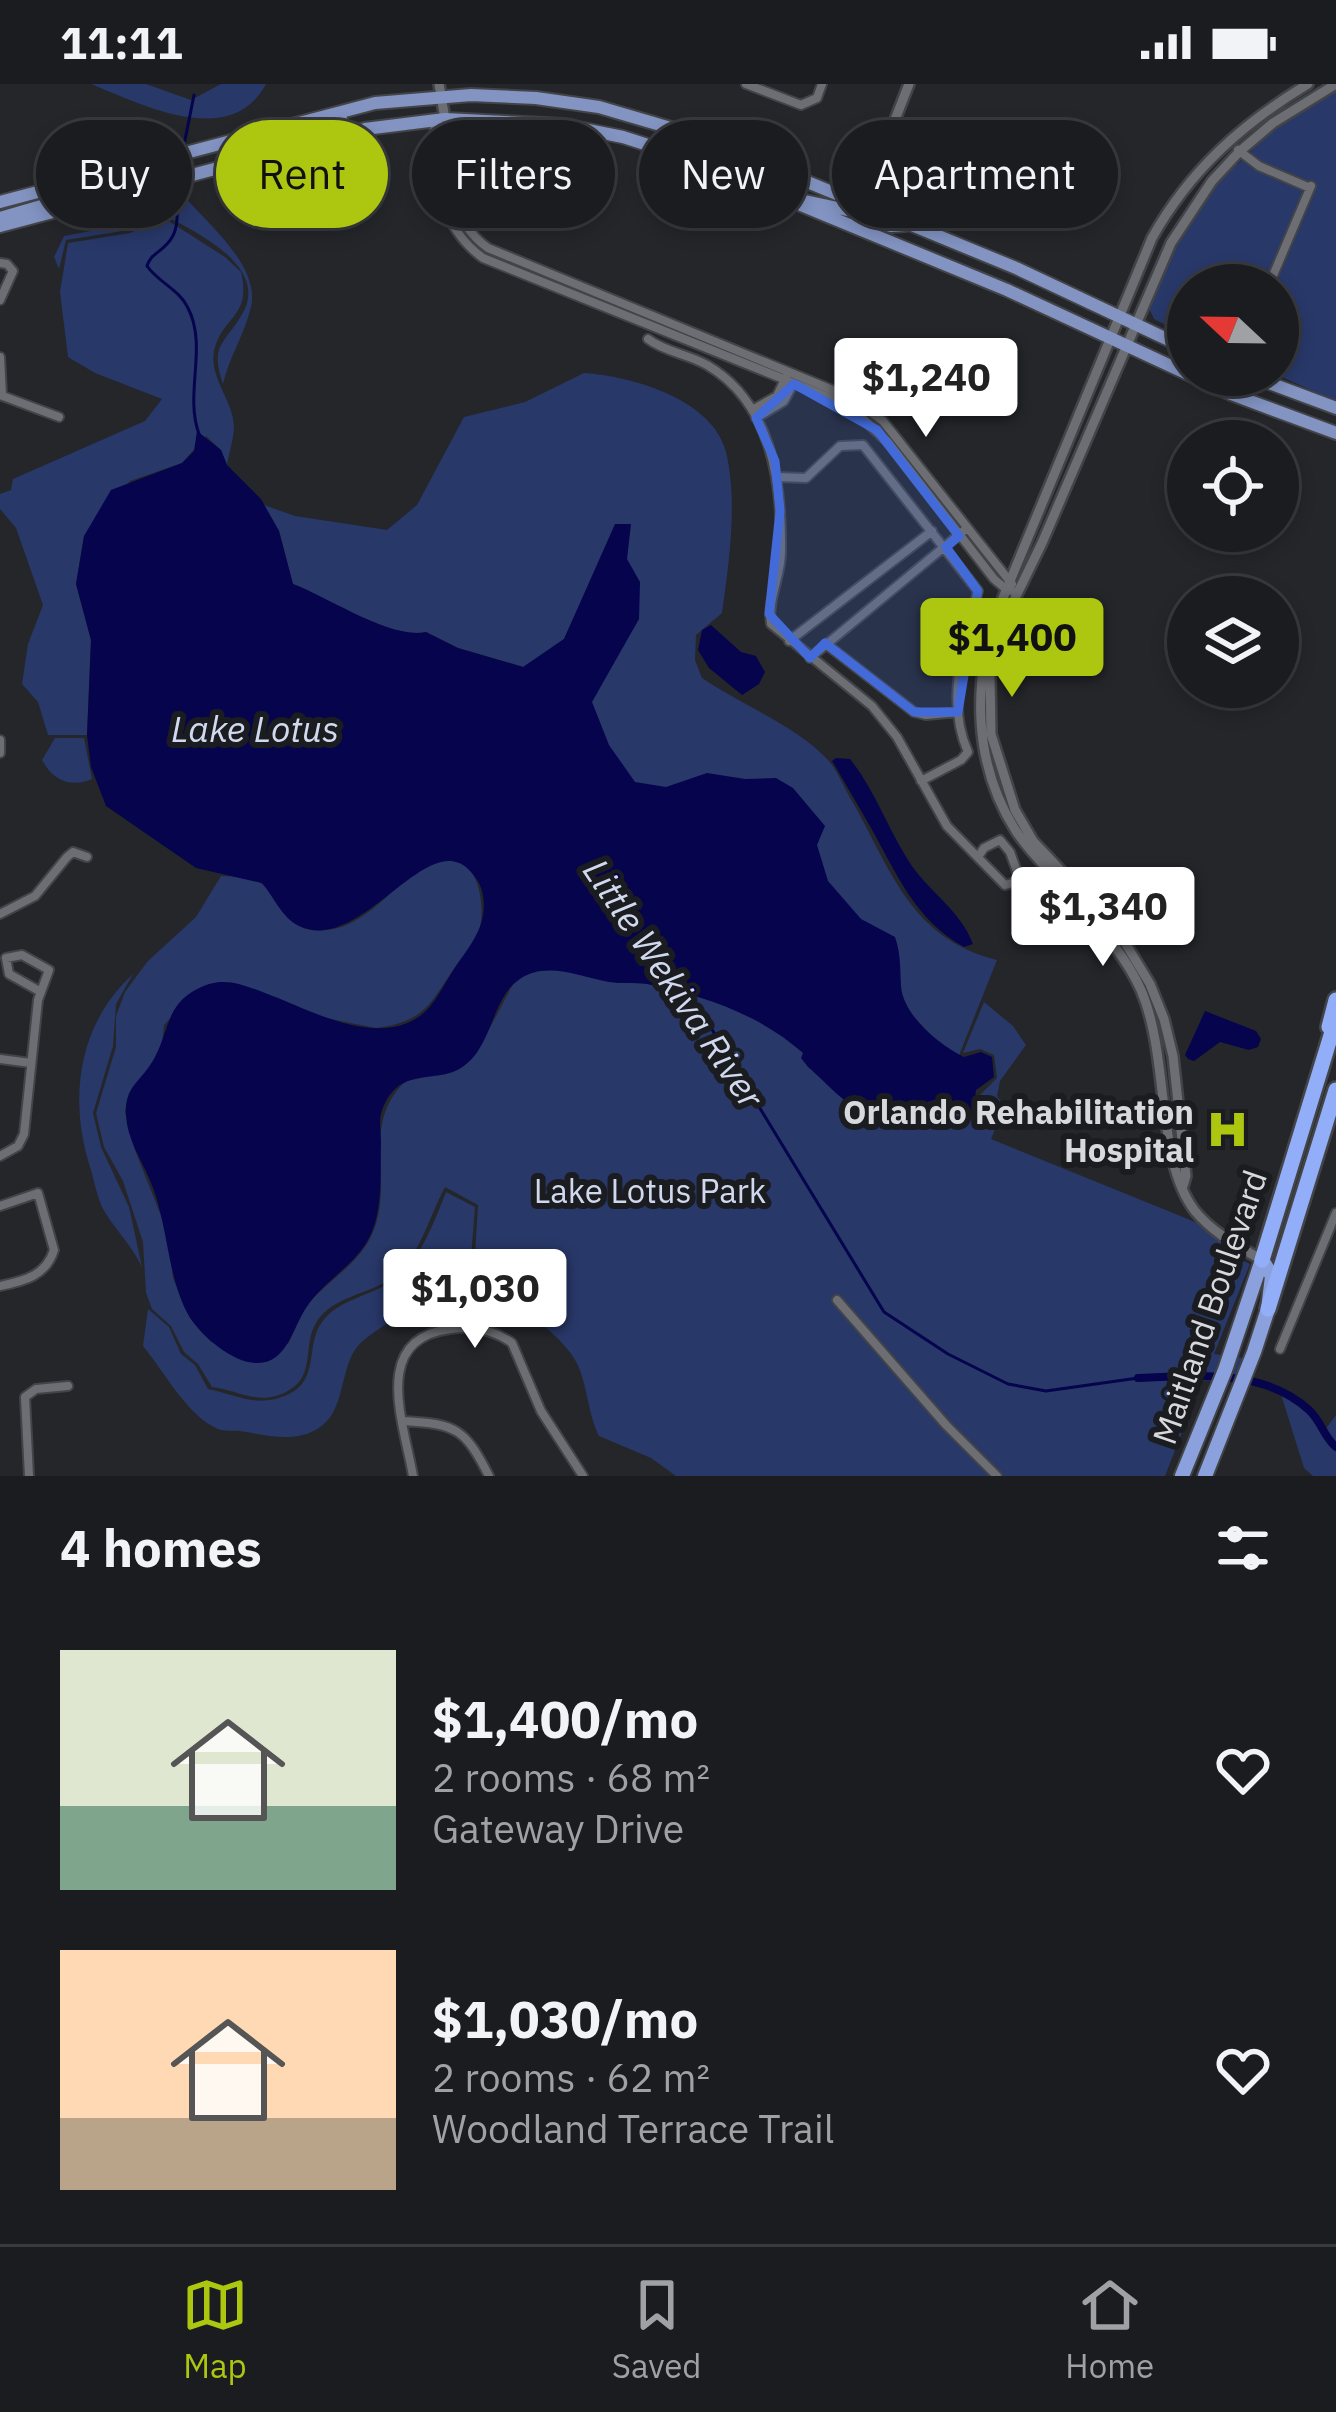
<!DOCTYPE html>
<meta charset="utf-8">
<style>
body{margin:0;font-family:"IBM Plex Sans",sans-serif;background:#28292d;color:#f1f3f6;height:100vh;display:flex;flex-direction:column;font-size:45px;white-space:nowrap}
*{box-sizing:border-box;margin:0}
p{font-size:39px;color:#a0a1a5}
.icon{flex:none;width:66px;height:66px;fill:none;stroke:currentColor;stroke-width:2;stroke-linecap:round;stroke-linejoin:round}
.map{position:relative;height:1392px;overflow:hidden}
.details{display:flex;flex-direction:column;background:#1b1c20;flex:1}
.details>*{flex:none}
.guide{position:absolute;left:36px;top:36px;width:1266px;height:108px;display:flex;gap:24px}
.needle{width:78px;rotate:292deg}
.fabs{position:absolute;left:1167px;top:180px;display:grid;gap:24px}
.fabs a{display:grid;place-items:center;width:132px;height:132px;border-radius:50%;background:#1b1c20;box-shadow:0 6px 18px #0003,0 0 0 3px #393a3e;font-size:60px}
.price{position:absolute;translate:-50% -102px;padding:0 27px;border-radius:12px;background:#fff;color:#222;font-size:39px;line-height:78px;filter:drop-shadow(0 3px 6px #0008)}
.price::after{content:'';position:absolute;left:50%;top:72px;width:36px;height:27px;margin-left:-18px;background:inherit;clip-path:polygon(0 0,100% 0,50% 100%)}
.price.current{background:#adc60f;color:#111}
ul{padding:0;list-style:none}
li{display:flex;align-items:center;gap:36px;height:300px;padding:0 60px}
li span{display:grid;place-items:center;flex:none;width:336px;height:240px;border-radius:0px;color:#555}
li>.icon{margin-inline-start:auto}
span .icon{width:144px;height:144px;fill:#fffc;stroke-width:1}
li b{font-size:51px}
h2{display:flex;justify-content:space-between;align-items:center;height:144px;padding:0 60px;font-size:51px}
.tag{padding:0 42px;border-radius:54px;background:#1b1c20;box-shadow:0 6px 18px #0003,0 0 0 3px #393a3e;font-size:42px;line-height:108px}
.tag.current{background:#adc60f;color:#111}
.status{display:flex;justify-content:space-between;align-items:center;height:84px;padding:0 60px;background:#1b1c20;direction:ltr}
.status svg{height:33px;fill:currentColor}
.tab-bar{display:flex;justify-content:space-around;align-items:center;height:168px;border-top:3px solid #393a3e;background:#1b1c20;font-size:33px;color:#a0a1a5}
.tab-bar a{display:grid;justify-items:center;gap:6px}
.tab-bar .current{color:#adc60f}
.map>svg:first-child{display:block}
.green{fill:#283869}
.water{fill:#06044d}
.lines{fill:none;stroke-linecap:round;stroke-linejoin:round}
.stream{stroke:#06044d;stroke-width:3}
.canal{stroke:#06044d;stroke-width:8}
.minor-casing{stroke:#424447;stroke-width:12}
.tertiary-casing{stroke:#424447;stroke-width:14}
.primary-casing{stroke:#424447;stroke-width:16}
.trunk-casing{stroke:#424447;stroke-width:18}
.motorway-casing{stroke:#424447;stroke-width:20}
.minor{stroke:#6c6e73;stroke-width:8}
.tertiary{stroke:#6c6e73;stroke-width:9}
.primary{stroke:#8394c3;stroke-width:12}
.trunk{stroke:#8ba1de;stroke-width:14}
.motorway{stroke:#93aef9;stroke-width:15}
.marked{fill:#426ad9;fill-opacity:0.2;stroke:#426ad9;stroke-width:9;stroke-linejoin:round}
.labels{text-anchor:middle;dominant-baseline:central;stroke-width:12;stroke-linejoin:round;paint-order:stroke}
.poi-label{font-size:33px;font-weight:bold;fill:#d8d9dc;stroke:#1b1c20;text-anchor:end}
.park-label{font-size:33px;fill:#d0d8ee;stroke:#1b1c20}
.street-label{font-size:33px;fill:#d8d9dc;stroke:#1b1c20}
.water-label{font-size:36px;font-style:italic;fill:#d0d9ee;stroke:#1b1c20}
</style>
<div class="status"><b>11:11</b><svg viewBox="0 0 49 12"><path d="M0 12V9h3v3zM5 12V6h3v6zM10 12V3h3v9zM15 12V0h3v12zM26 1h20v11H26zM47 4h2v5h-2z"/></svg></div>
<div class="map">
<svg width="1336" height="1392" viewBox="0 0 1336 1392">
<rect width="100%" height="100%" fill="#24262a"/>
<path class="green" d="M 91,0 L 146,0 L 191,16 L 221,0 L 266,0 C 231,66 143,21 91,0 Z
M 1336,4 L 1336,317 L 1277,291 L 1278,201 L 1188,201 L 1188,252 L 1154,235 L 1148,222 C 1170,171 1196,124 1232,82 L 1238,80 L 1279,40 Z
M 180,107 C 204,138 264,182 250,227 C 243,253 229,274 223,300 C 210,261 223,262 241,232 C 272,184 197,148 163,131 L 129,146 L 66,156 L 59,185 L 54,173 L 64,152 L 96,146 L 117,125 Z
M 164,134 L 225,173 L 241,188 C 252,234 222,231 214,267 C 209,293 233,317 234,342 C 234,354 229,369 227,381 L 221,366 L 206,352 L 182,379 L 130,397 L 84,452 L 76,500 L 91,556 L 87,651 L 48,651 L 38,618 L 22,600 L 28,560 L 43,521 L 16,444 L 0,425 L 0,410 L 11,406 L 13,395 L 145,337 L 162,315 L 95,289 L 68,273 L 60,208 L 68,159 L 130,149 Z
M 584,289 C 631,292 713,315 726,368 C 738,418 729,479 722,529 L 696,551 L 695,576 L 702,594 C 740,620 798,643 828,676 C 838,687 844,704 852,717 C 892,787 910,854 997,876 L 942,1014 L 948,1014 L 986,1041 L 998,1038 L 991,1055 L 1247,1159 L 1241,1176 L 1250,1180 L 1214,1270 L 1258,1276 L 1238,1296 L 1202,1297 L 1165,1392 L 676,1392 L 651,1374 L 599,1352 C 586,1326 588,1294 572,1271 C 555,1247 529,1233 510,1212 C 496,1196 496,1190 474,1187 L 478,1121 L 445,1103 C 430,1131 420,1171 395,1192 C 372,1210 331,1212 316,1239 C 303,1260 315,1290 291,1305 C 261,1324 242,1307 212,1303 L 198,1280 L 184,1268 L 171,1242 L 152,1225 L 146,1209 L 143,1158 L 123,1097 L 104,1063 L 96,1029 L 116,963 L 116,932 L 125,908 L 147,878 L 196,833 L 221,792 C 233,793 246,791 257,797 C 287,813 281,851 328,846 C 372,841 398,791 437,777 C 478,762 487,822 479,848 C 475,860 466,869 458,879 C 430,918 428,937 376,944 L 194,908 L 164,941 L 162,960 L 151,981 L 129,1009 L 125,1028 L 135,1066 L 167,1147 L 173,1194 L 190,1234 L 211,1258 L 288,1260 C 295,1246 300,1230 310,1218 C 330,1195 361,1178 373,1148 C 395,1096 359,1040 406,997 L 458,986 L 476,970 L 512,902 L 528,654 L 595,487 L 564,555 L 524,583 L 458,564 L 426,548 C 391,556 328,513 293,500 L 279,447 L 264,421 L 295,432 L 387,446 L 417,421 L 464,333 L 525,318 Z
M 55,654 L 84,654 L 92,695 C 71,704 53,697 42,676 Z
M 133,890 L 116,920 L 113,962 L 93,1029 L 101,1063 L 129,1123 L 142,1183 C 132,1162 118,1149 106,1130 C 98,1118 95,1100 91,1086 C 68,1017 77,941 133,890 Z
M 984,918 L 1013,942 L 1026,961 L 1000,997 L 997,1012 L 1008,1027 L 979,1012 L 997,994 L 994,971 L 980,965 L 963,969 Z
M 446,1108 L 475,1123 L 470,1186 L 476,1190 C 441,1215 397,1229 364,1256 C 342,1273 346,1309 331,1332 C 310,1361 275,1353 246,1348 C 238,1346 226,1348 218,1345 C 187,1332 164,1287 143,1262 L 148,1225 L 169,1243 L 181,1270 L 195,1281 L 208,1305 C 239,1311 257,1325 289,1310 C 320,1295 305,1261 322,1238 C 338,1215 372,1212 394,1196 C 420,1177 435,1136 446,1108 Z
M 1279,1304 L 1306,1323 L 1325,1346 L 1336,1331 L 1336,1392 L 1313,1392 L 1304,1384 Z"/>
<path class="water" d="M 197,347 L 221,366 L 227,381 L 261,415 L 279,447 L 293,500 C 328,513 391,556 426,548 L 458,564 L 523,583 L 564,555 L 615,440 L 631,440 L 627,475 L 640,498 L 639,535 L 592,618 L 609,661 L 635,698 L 666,703 L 707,689 L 745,695 L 776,694 L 793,704 L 825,742 L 817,761 L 828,797 L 861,835 L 895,853 C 901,871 900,884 901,902 C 903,931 939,961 964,973 L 981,968 L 992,973 L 994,993 L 976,1006 L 975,1014 L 1005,1029 L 998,1038 L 977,1038 L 948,1014 C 925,1016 911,1026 891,1032 C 858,1039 830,1001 808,983 L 801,974 L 803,969 C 759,930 704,912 647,900 C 634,898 621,900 609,898 C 579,893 544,875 516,898 C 491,918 491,968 459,985 C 433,1000 396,981 381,1030 C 379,1037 381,1050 381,1058 C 380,1092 384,1133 365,1161 C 349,1185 321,1200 306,1224 C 293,1243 287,1279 258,1279 C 234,1280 201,1252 189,1232 C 166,1192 169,1139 149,1094 C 140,1074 127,1054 126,1031 C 125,1022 127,1012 132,1004 C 140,993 149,985 155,973 C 171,942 166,915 209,900 C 228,894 247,902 265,909 C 309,925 375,964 420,932 C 435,921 444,900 454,885 C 470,861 490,840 482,807 C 480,798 473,790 467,784 C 424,747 360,871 299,842 C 282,834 274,813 262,799 L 196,784 L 106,722 L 91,683 L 87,651 L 91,556 L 76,500 L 84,452 L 111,406 L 182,379 L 194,367 Z
M 711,541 L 741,568 L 756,572 L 765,588 L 759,600 L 742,611 L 709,584 L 698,566 L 702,546 Z
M 836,674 L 850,675 C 875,706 887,743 908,776 C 927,807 960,825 973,860 L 964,863 C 915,836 897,790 871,744 C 858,721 845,699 832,677 Z
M 1205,927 L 1256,947 L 1261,955 L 1258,963 L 1249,966 L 1220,958 L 1194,977 L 1188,975 L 1185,971 Z"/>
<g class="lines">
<path class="stream" d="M 183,66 L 194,11
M 177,99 C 175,120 183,144 167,160 C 158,170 151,170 147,182 C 158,198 180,206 188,224 C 208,263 184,309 199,350
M 691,911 L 884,1228 L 948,1270 L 1008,1300 L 1046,1307 L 1138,1294"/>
<path class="canal" d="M 1138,1294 C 1194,1292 1264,1284 1309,1326 C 1321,1337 1324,1353 1336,1363"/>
<defs>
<path id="minor" d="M 746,0 L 801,21 L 817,14 L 822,0
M 445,36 C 447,84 446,134 488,164 L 852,314 L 883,337 L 1012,500
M 434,37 C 438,91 435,139 483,174 L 848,321 L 887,357 L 994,495 L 1007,506 L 1017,508
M 1238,66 L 1259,82 L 1310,104
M 0,179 L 7,180 L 13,187 L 0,216
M 1269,201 L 1311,102
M 648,255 C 665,268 688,270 707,281 C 772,319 782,399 781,468 C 781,493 767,515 771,540 L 872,622 L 897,653 L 947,742 L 1005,801 L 1016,798 L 1019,793 L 1010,768 L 1000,756 L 984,764 L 978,773
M 0,273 L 2,311
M 0,311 L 59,333
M 752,326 L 777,312 L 786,293
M 756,334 L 784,317 L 793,300
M 776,393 L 806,394 L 840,362 L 863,361 L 978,507 C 964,558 945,617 968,668 L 961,676 L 921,697
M 789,557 L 932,447
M 826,560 L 914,628 L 926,631 L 958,628
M 810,574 L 967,444
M 0,656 L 0,669
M 0,830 L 35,812 L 67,773 L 73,768 L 87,773
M 0,975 L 31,979
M 0,1072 L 18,1062 L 24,1050 L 38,916 L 49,886 L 22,871 L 6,874 L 9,890 L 41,908
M 0,1122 L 38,1109 L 54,1166 C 46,1192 24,1197 0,1202
M 837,1216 L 946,1341 L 997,1392
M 1280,1265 L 1336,1129
M 404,1337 C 457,1340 465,1345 489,1392
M 29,1392 L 25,1313 L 36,1305 L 68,1302
M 413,1392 C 404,1339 370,1255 450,1245 C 473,1242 494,1246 512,1259 L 541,1327 L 583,1392"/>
<path id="tertiary" d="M 439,0 L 445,35
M 862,120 L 909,0
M 1183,1102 L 1186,1092 L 1173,972 L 1164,935 L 1150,900 L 1118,847 L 1033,757 L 1015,726 L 991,650 L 990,590 L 1002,541 L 1042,459 L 1171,159 L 1212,97 L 1239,68 L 1273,39 L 1336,0
M 1262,1176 C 1238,1162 1213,1149 1195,1127 C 1155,1075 1170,974 1141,906 C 1123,866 1092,836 1064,803 C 1048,785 1029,767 1016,747 C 973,680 972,598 998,526 L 1152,154 C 1190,86 1242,40 1308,0"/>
<path id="primary" d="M 283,66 L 291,51 L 341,35
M 805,117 L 847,126 L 862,120
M 0,118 L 375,19 L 471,11 L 536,14 L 599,23 L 691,50 L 1016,184 L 1188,265
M 0,134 L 55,118 L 61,103
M 852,141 L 865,134 L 891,142 L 905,141
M 0,142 L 365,45 L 445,35 L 563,41 L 623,53 L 682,72 L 1007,206 L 1231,310 L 1336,349
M 1248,291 L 1336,324"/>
<path id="trunk" d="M 1182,1392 L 1225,1286 L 1262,1176
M 1205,1392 L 1254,1268 L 1268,1225 L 1272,1192 L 1262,1176"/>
<path id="motorway" d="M 1329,943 L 1336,916
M 1262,1176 L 1336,935
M 1268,1225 L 1336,1006"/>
</defs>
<use href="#minor" class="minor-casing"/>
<use href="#tertiary" class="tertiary-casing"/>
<use href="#primary" class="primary-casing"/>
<use href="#trunk" class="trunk-casing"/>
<use href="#motorway" class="motorway-casing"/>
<use href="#minor" class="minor"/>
<use href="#tertiary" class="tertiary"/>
<use href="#primary" class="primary"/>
<use href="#trunk" class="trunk"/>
<use href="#motorway" class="motorway"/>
</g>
<path class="marked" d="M 794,300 L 877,346 L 959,452 L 946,463 L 978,507 L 958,628 L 914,628 L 825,559 L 810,574 L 769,530 L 780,427 L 775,377 L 756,334 Z"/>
<defs>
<symbol id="hospital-bare" viewBox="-9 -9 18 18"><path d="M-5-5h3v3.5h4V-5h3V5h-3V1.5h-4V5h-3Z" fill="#adc60f" stroke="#1b1c20" stroke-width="2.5" paint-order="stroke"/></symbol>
</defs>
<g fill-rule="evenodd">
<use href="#hospital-bare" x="1198" y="1016" width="59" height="59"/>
</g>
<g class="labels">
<g class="poi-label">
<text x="1194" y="1027">Orlando Rehabilitation<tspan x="1194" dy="38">Hospital</tspan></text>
</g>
<g class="park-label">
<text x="650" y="1106">Lake Lotus Park</text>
</g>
<g class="street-label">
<text transform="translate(1209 1223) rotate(-71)">Maitland Boulevard</text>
</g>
<g class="water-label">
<text x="255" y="644">Lake Lotus</text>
<text transform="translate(674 899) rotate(56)">Little Wekiva River</text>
</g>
</g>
</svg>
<div class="fabs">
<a><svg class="needle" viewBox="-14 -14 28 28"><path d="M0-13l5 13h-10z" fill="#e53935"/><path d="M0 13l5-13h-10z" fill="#a0a1a5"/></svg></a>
<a><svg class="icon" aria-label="locate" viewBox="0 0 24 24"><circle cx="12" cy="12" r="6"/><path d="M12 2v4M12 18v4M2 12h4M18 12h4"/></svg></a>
<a><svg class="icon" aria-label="layers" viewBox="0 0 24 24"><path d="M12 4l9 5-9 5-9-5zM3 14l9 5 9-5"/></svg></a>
</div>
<b class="price" style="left:926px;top:356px">$1,240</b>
<b class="price current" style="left:1012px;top:616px">$1,400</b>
<b class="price" style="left:1103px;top:885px">$1,340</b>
<b class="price" style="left:475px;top:1267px">$1,030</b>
<div class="guide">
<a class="tag">Buy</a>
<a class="tag current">Rent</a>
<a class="tag">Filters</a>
<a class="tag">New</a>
<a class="tag">Apartment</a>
</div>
</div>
<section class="details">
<h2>4 homes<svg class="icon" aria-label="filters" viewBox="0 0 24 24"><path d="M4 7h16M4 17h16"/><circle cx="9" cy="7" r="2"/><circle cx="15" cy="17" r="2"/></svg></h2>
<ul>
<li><span style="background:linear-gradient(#dfe7d0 65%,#7fa58c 0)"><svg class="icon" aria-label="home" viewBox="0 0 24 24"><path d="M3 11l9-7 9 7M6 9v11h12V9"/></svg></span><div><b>$1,400/mo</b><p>2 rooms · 68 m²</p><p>Gateway Drive</p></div><svg class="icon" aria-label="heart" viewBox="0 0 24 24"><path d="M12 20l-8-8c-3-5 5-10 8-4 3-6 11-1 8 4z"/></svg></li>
<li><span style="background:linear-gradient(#ffd9b3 70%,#b9a48a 0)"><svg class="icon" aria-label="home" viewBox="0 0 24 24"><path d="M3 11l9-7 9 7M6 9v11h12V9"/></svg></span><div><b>$1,030/mo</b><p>2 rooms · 62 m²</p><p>Woodland Terrace Trail</p></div><svg class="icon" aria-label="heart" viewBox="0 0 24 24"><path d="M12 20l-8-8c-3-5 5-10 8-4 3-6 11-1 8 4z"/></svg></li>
</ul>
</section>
<nav class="tab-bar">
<a class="current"><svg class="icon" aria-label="map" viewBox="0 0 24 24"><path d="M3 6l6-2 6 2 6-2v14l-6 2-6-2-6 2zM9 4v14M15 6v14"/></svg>Map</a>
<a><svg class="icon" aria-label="saved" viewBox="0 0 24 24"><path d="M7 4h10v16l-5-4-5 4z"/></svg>Saved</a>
<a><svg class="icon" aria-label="home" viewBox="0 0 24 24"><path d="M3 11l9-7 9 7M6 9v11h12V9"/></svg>Home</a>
</nav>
